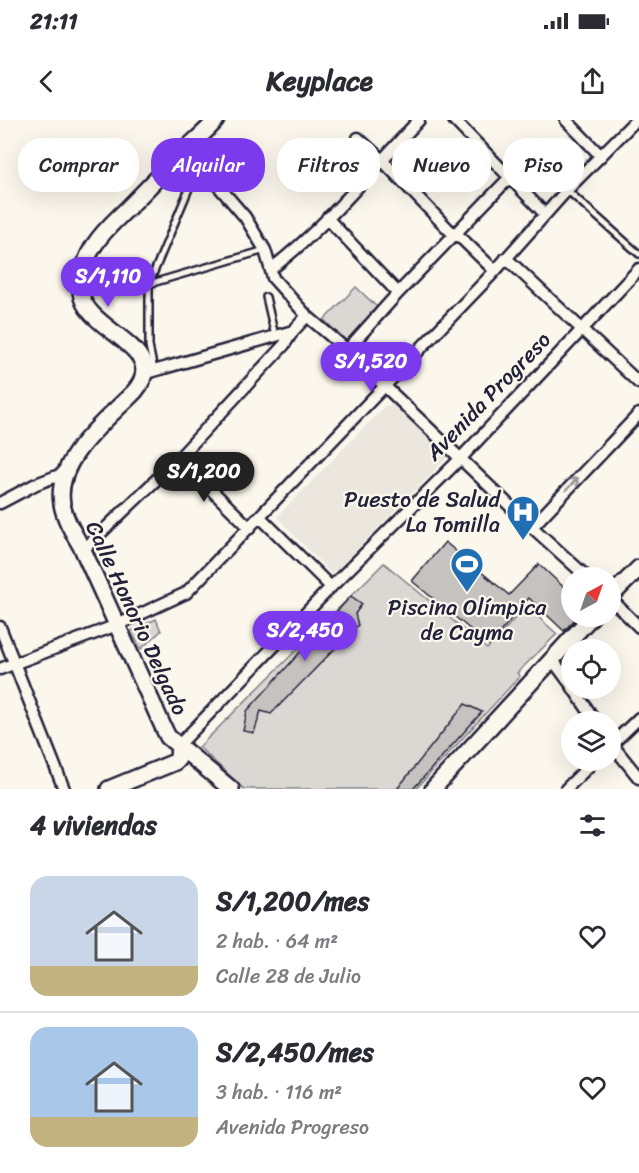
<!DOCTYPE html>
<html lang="es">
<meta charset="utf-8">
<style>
body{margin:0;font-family:Sriracha,sans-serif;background:#f7f7f7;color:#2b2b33;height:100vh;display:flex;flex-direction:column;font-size:22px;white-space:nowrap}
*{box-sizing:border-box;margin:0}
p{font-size:20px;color:#7c7c81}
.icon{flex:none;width:33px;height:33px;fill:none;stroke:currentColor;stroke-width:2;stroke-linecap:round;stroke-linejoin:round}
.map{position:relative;height:669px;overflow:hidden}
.sheet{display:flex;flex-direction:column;background:#fff;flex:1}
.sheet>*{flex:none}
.top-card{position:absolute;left:18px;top:18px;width:603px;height:54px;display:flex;gap:12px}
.needle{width:39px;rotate:40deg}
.fabs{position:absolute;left:561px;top:447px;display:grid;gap:12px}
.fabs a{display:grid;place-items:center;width:60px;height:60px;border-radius:50%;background:#fff;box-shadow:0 6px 24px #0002;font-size:30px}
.price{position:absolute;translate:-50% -51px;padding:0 14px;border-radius:21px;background:#7c3aed;color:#fff;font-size:20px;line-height:39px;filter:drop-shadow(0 2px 3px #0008)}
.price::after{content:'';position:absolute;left:50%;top:36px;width:18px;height:14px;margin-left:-9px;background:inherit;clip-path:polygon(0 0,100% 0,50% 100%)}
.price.on{background:#222;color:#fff}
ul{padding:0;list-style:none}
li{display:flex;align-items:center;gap:18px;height:150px;padding:0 30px}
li+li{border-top:2px solid #e1e1e2}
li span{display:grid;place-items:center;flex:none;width:168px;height:120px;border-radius:18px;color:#555}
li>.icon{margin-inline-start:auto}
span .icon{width:72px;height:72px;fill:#fffc;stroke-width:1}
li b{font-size:26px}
h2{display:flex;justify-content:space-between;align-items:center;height:72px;padding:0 30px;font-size:26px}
.chip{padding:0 21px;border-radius:24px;background:#fff;box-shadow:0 6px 24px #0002;font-size:21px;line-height:54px}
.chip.on{background:#7c3aed;color:#fff}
.status{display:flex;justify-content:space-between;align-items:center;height:42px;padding:0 30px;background:#fff;direction:ltr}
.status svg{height:16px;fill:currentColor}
header{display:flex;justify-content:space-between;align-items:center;height:78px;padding:0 30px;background:#fff;font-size:27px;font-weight:800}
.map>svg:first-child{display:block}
.built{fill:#ebe7df}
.green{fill:#dbd8d3;stroke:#7e7d87;stroke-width:1.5}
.building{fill:#c6c2c0;stroke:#22223b;stroke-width:1.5}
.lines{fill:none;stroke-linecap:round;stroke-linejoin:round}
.lane-casing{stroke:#22223b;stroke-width:10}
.street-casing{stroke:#22223b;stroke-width:15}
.secondary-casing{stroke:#22223b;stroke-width:20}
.lane{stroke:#fbf7ec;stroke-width:5}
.street{stroke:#fbf7ec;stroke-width:10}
.secondary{stroke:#fbf7ec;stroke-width:15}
.oneway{stroke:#99979c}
.labels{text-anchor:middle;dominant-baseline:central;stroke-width:4.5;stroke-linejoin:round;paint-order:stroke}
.street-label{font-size:22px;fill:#22223b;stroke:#fbf7ec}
.poi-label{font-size:22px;fill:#22223b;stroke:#fbf7ec;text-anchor:end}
</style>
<div class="status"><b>21:11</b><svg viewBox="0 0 49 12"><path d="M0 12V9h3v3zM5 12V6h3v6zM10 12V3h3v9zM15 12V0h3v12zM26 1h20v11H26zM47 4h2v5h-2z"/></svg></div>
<header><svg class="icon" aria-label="back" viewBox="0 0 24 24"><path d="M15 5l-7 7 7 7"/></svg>Keyplace<svg class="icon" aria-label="share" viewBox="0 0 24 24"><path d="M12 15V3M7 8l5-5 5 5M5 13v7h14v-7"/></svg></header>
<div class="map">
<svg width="639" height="669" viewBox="0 0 639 669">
<rect width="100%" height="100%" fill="#fbf7ec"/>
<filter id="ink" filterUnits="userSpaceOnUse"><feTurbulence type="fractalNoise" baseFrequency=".0167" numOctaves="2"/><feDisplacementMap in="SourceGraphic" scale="12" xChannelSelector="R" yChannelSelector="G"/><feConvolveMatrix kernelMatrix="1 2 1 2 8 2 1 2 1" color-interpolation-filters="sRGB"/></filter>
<g filter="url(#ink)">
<path class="built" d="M 393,284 L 446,334 L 447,338 L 332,455 L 277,397 L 385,286 Z"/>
<path class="green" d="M 356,167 L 378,188 L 346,221 L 324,200 Z
M 384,443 L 487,529 L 526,486 L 557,514 L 517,553 L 520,556 L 416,669 L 244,669 L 199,627 Z
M 156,499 L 161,511 L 141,529 L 131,511 Z"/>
<path class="building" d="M 445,422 L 509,475 L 539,444 L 572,475 L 572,496 L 578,496 L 564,511 L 529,478 L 489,525 L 412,461 Z
M 351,476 L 362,484 L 355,494 L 358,505 L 271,594 L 261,591 L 254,613 L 243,611 L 247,591 Z
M 465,584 L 482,592 L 413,669 L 397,669 Z"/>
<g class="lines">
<defs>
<path id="lane" d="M 567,70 L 639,134
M 149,164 L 265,130
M 266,177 L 275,216
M 154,250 L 149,226 L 149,164 L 196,52 L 202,47"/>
<path id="street" d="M 454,0 L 545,94
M 566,0 L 601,36
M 358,18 L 382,40 L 454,115 L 460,117 L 495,151
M 202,47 L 245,97 L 265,130 L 273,158 L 307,196 L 347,230 L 532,407 L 588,458
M 327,98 L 398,173
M 506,138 L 639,263
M 271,149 C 324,109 373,49 419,0
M 347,230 L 398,173 L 510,57
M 143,254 L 293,211
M 179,338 L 250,408
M 0,383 L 36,364 L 65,353
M 260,397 L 331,467
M 532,407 L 639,294
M 83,430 L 179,338 L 284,225 L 293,211 L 307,196
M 610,478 L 639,507
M 0,507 L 64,669
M 552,539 L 572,566
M 0,549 L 117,505 L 186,473 L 495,151 L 567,70 L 636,0
M 573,568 L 596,602
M 610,622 L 639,658
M 179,625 L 331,467 L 460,339 L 639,149
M 610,626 L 639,598
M 566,669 L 595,640"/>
<path id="secondary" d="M 216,0 C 206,12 194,21 183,32 C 165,50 147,69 129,87 C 117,99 104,110 95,124 C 86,137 80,156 81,172 C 84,211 172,227 135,271 C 107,300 54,339 62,384 C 65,401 75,415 83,430 L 165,611 L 168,617 L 231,669
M 610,477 L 639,448
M 109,669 L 175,642 L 178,639 L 179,625
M 433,669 L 592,496"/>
</defs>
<use href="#lane" class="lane-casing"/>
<use href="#street" class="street-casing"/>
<use href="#secondary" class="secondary-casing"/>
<use href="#lane" class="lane"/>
<use href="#street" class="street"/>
<use href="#secondary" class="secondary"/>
</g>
<defs><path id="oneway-shaft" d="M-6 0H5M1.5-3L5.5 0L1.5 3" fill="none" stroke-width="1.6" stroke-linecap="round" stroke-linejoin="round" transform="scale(1.5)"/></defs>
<use class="oneway" href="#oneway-shaft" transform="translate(572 364) rotate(-46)"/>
</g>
<defs>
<symbol id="hospital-pin" viewBox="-11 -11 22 30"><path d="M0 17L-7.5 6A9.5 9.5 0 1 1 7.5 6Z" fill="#1f6fb2" stroke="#fbf7ec"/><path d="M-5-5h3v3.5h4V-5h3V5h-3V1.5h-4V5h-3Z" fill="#fff"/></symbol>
<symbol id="stadium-pin" viewBox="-11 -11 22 30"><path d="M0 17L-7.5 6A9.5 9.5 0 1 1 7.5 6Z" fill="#1f6fb2" stroke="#fbf7ec"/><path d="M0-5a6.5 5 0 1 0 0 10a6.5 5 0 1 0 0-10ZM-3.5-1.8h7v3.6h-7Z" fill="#fff"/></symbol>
</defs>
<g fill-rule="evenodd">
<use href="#hospital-pin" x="504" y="373" width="38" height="52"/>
<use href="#stadium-pin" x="448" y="425" width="38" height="52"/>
</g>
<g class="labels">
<g class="street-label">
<text transform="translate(488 276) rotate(-46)">Avenida Progreso</text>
<text transform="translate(137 498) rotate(65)">Calle Honorio Delgado</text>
</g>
<g class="poi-label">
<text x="500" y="379">Puesto de Salud<tspan x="500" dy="25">La Tomilla</tspan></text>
<text x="467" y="487" text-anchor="middle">Piscina Olímpica<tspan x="467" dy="25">de Cayma</tspan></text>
</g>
</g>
</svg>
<div class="fabs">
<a><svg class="needle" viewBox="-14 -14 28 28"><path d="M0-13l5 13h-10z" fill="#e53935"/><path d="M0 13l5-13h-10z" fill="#7c7c81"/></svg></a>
<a><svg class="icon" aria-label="locate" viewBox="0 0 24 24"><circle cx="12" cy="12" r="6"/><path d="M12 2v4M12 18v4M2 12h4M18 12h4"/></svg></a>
<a><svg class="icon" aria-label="layers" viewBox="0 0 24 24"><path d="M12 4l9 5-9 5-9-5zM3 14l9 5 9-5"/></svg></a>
</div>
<b class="price" style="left:108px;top:188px">S/1,110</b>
<b class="price" style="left:371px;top:273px">S/1,520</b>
<b class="price on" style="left:204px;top:383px">S/1,200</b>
<b class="price" style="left:305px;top:542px">S/2,450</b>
<div class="top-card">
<a class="chip">Comprar</a>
<a class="chip on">Alquilar</a>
<a class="chip">Filtros</a>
<a class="chip">Nuevo</a>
<a class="chip">Piso</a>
</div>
</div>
<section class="sheet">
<h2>4 viviendas<svg class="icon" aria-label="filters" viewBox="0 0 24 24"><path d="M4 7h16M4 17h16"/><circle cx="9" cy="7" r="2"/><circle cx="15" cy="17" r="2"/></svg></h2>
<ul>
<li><span style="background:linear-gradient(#c9d6e8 75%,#c2b280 0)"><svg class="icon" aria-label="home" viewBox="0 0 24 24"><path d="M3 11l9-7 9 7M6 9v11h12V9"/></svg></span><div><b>S/1,200/mes</b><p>2 hab. · 64 m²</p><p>Calle 28 de Julio</p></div><svg class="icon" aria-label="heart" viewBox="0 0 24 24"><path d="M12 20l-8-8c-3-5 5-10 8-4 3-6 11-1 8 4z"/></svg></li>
<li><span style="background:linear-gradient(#a9c7e8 75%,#c2b280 0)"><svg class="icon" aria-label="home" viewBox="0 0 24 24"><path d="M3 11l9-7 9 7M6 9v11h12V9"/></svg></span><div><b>S/2,450/mes</b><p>3 hab. · 116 m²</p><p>Avenida Progreso</p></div><svg class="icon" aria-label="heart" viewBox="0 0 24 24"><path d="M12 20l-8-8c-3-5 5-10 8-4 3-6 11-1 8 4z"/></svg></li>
</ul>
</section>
